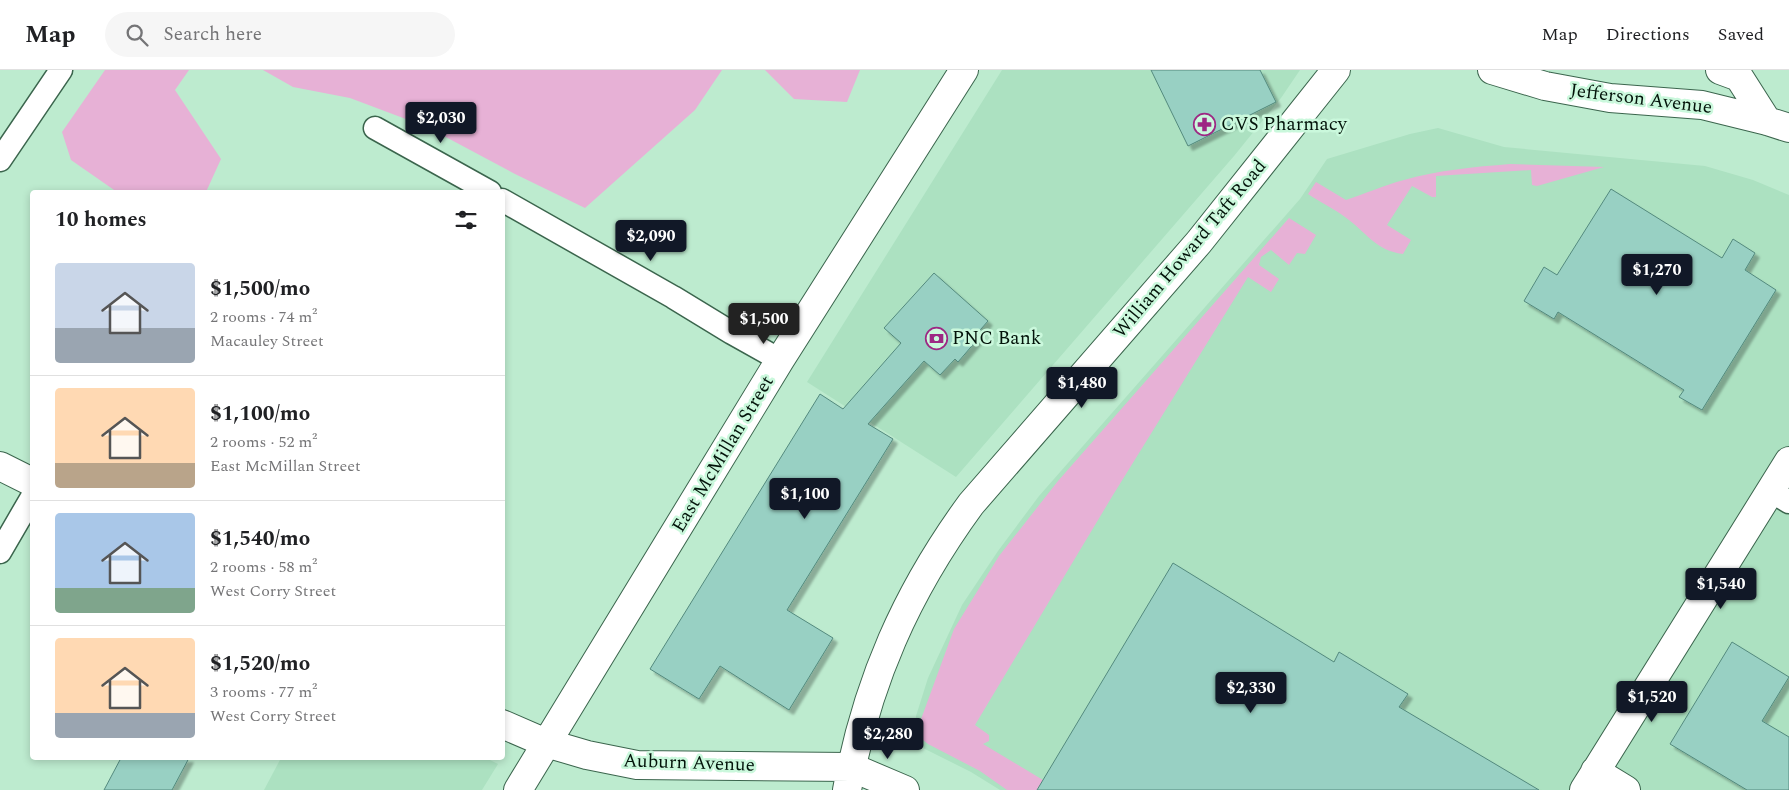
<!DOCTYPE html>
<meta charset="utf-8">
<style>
body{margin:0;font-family:Spectral,serif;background:#f6f6f6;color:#202124;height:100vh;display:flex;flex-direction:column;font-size:19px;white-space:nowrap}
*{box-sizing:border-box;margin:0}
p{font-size:16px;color:#757577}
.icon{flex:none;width:28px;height:28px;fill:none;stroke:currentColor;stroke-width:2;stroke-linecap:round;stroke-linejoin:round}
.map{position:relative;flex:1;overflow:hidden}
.side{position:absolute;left:30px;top:120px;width:475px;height:570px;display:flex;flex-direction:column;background:#fff;border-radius:5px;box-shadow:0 2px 8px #0003}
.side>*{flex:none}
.price{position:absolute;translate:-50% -42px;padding:0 11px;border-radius:5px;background:#111827;color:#fff;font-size:16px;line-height:32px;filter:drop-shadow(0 1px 2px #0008)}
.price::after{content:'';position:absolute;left:50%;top:30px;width:15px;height:11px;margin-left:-8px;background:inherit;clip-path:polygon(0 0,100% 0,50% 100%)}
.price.on{background:#222;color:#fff}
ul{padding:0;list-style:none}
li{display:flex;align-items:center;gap:15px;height:125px;padding:0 25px}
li+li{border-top:1px solid #e0e0e0}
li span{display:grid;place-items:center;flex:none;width:140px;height:100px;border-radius:5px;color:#555}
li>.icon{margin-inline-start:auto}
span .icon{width:60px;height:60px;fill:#fffc;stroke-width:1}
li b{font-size:21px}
h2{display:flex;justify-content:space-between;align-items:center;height:60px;padding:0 25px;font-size:21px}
header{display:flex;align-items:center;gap:30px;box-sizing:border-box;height:70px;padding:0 25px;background:#fff;border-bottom:1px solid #e0e0e0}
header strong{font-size:24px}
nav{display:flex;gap:28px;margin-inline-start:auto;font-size:18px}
.search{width:350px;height:45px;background:#f6f6f6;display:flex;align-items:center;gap:12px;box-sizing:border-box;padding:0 18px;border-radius:28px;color:#757577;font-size:19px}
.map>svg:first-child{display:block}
.built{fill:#ace1c1}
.green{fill:#e7b1d6}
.building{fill:#98d0c3;stroke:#548a7e;filter:url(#shadow)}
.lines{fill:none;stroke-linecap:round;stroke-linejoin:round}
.minor-casing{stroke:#3b654d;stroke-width:25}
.tertiary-casing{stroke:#3b654d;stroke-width:30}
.secondary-casing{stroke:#3b654d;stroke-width:30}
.minor{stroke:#fff;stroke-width:22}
.tertiary{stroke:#fff;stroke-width:28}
.secondary{stroke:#fff;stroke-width:28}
.labels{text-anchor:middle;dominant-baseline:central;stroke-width:5;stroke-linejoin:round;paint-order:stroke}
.street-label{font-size:19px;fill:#03130a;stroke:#caf8dc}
.poi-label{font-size:19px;fill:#03130a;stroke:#caf8dc;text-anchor:start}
</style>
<header>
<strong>Map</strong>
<div class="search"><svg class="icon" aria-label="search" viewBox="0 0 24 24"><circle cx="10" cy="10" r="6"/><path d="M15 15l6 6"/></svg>Search here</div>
<nav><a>Map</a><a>Directions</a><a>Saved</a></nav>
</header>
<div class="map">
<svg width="1789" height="720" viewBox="0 0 1789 720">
<defs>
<filter id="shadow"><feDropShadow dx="4.5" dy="4.5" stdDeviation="1" flood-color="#0004"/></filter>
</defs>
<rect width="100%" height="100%" fill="#bdebcf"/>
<path class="built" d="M 1002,0 L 1300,0 L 1281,28 L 1234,86 L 956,407 L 807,312 Z
M 1438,58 L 1504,77 L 1705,96 L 1753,110 L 1789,125 L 1789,720 L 1000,720 L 971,702 L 915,674 L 916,646 L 928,608 L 962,535 L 998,481 L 1039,426 L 1300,129 L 1327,89 L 1410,64 Z
M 281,688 L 486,688 L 498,694 L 482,720 L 264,720 Z"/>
<path class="green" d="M 105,0 L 189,0 L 175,20 L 221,89 L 206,122 L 117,122 L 71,90 L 62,62 Z
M 263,0 L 722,0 L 695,40 L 585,138 L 515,104 L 427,57 L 350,28 L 293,17 Z
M 765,0 L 860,0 L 847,32 L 794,29 Z
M 1510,94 L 1604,97 L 1537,116 L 1532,115 L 1531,100 L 1436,106 L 1436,127 L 1432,127 L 1412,116 L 1387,155 L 1411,170 L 1403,184 C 1376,181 1365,161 1345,147 C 1333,138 1320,132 1308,124 L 1316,112 L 1346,130 C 1365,124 1384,115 1404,110 C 1439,100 1474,97 1510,94 Z
M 1289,148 L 1316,165 L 1305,184 L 1297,183 L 1289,195 L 1271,180 L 1261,187 L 1259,195 L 1279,209 L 1271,222 L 1248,207 L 1113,425 L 975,655 L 989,665 L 989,671 L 983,674 L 1043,710 L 1045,720 L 1007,720 L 980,701 L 928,674 L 918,666 L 920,652 L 954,559 L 999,486 L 1058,411 Z"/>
<path class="building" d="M 1151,0 L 1260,0 L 1276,32 L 1188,76 Z
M 1611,119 L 1722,188 L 1733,169 L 1755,183 L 1745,200 L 1776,220 L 1702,340 L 1679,327 L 1684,320 L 1558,242 L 1554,249 L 1524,231 L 1544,197 L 1557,205 Z
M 934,203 L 988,251 L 974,267 L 977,270 L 958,292 L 955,289 L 940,305 L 924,291 L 868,354 L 893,369 L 787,540 L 833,568 L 789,640 L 720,596 L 699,629 L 650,599 L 820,324 L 843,339 L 901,273 L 884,258 Z
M 1173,493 L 1334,592 L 1339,582 L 1408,624 L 1399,637 L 1539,720 L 1037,720 Z
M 1732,572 L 1789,607 L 1762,651 L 1789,667 L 1789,720 L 1747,720 L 1670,674 Z
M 121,688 L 189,688 L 172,720 L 104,720 Z"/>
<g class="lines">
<defs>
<path id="minor" d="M 375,58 L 490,122
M 0,90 L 61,0
M 502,130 L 673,227 L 732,263 L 780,290
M 1771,421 L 1789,432
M 0,482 L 32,427"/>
<path id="tertiary" d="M 851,697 L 905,720
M 1595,701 L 1626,720
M 1584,720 L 1789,391"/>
<path id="secondary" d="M 1492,0 L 1545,16 L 1610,28 L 1702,35 L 1767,51 L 1789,58
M 1720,0 L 1739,7 L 1767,51
M 0,396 L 32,412
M 502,654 L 546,673 L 587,685 L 637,695 L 851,697
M 518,720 L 780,290 L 964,0
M 847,720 C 867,612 906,523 971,434 L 1199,172 L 1336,0"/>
</defs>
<use href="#minor" class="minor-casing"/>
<use href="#tertiary" class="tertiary-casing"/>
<use href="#secondary" class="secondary-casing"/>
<use href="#minor" class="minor"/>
<use href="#tertiary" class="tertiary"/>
<use href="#secondary" class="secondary"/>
</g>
<defs>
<symbol id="pharmacy-ring" viewBox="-11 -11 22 22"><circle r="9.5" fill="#caf8dc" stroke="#9d2884" stroke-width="1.5"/><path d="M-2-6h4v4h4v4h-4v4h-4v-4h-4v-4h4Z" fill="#9d2884"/></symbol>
<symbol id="bank-ring" viewBox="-11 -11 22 22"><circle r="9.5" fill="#caf8dc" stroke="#9d2884" stroke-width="1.5"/><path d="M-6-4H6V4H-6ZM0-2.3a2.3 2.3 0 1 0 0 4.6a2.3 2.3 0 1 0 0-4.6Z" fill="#9d2884"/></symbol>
</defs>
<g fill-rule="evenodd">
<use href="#pharmacy-ring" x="1192" y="42" width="25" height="25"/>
<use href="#bank-ring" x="924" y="256" width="25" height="25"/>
</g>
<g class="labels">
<g class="street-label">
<text transform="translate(1641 29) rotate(7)">Jefferson Avenue</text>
<text transform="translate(1190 179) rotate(-50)">William Howard Taft Road</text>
<text transform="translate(723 384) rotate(-59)">East McMillan Street</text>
<text transform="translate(689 693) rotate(2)">Auburn Avenue</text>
</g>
<g class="poi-label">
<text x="1221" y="54">CVS Pharmacy</text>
<text x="952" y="268">PNC Bank</text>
</g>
</g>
</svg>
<b class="price" style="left:441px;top:74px">$2,030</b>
<b class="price" style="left:651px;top:192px">$2,090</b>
<b class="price" style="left:1657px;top:226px">$1,270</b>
<b class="price on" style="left:764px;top:275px">$1,500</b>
<b class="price" style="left:1082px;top:339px">$1,480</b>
<b class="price" style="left:805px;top:450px">$1,100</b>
<b class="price" style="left:1721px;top:540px">$1,540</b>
<b class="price" style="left:1251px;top:644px">$2,330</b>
<b class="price" style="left:1652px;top:653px">$1,520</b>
<b class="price" style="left:888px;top:690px">$2,280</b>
<section class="side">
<h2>10 homes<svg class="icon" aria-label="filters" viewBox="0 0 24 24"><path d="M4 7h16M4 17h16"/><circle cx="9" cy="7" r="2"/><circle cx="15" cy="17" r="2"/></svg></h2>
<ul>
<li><span style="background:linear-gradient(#c9d6e8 65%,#9aa5b1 0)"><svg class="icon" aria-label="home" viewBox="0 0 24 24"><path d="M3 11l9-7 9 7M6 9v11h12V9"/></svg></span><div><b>$1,500/mo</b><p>2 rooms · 74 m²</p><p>Macauley Street</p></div></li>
<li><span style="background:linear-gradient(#ffd9b3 75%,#b9a48a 0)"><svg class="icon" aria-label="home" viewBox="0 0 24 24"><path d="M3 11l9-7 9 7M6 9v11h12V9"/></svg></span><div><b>$1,100/mo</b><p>2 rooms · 52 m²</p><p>East McMillan Street</p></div></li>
<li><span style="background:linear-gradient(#a9c7e8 75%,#7fa58c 0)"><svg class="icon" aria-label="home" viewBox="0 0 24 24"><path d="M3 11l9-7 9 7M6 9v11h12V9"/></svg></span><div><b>$1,540/mo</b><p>2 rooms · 58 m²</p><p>West Corry Street</p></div></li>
<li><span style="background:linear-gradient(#ffd9b3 75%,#9aa5b1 0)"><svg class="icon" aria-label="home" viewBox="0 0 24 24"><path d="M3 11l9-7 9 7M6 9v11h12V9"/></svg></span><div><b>$1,520/mo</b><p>3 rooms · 77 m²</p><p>West Corry Street</p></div></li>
</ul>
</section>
</div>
